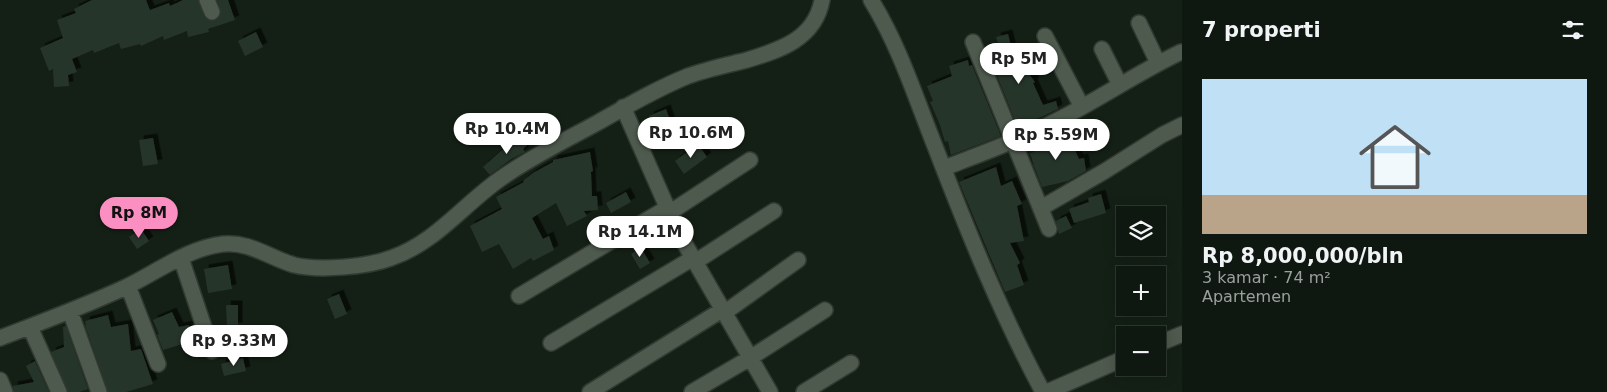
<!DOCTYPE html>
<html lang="id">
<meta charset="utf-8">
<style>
body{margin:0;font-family:"DejaVu Sans",sans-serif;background:#1d251e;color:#f1f3f6;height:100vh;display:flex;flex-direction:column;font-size:19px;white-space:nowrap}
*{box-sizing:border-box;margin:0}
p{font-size:16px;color:#9ba09f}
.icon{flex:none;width:28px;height:28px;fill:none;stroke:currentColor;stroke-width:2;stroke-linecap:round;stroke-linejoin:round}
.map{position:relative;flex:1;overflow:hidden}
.sheet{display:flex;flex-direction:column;background:#0f1810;width:425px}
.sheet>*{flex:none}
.fabs{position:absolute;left:1116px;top:206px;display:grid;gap:10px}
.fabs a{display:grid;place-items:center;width:50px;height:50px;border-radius:0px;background:#0f1810;box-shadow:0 2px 12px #0003,0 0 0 1px #2f3730;font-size:25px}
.price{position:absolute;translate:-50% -42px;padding:0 11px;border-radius:18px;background:#fff;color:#222;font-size:16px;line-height:32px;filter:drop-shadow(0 1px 2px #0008)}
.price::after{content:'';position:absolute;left:50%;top:30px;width:15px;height:11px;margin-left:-8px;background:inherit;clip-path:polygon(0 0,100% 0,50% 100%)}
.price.current{background:#fc8fc1;color:#111}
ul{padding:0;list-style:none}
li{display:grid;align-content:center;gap:10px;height:265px;padding:0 20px}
li span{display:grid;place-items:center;height:155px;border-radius:0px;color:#555}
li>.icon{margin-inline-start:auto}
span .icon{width:90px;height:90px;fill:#fffc;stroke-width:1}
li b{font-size:21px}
h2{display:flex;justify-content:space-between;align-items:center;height:60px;padding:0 20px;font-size:21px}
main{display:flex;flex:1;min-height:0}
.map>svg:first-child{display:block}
.building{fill:#283429;filter:url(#shadow)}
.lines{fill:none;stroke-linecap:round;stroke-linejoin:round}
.minor-casing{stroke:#323932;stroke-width:18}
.minor{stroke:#4d5a4d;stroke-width:15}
</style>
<main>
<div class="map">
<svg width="1182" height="392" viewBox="0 0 1182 392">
<defs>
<filter id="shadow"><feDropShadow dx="4.5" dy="-4.5" stdDeviation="0" flood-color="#0009"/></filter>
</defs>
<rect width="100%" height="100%" fill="#142015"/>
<path class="building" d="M 92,0 L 146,0 L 150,10 L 169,3 L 170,6 L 183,0 L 198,0 L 204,16 L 211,21 L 216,20 L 221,14 L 217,0 L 228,0 L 235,20 L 208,29 L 209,32 L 188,37 L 187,31 L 164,40 L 163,36 L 141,46 L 140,44 L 121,49 L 119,43 L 94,53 L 93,50 L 72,59 L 77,72 L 68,75 L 69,86 L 54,87 L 53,69 L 49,71 L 40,48 L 63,38 L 57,20 L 76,13 L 74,9 Z
M 256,32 L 263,47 L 245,56 L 238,41 Z
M 1008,34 L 1013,54 L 1020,50 L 1029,69 L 1026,70 L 1035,82 L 1033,83 L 1043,105 L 1056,101 L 1058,109 L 1018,128 L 990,58 L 1001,53 L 996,37 Z
M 968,60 L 969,66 L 972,65 L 1001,136 L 951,155 L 948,141 L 945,142 L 940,125 L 930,102 L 933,101 L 927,86 L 952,76 L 949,66 Z
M 666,109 L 671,123 L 653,129 L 649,116 Z
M 531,135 L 534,139 L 523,149 L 525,152 L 511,159 L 490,175 L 483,167 L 501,151 Z
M 1049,135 L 1053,142 L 1068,135 L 1079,159 L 1084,158 L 1086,171 L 1068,181 L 1042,187 L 1034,166 L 1030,153 L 1034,152 L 1031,143 Z
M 153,138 L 158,164 L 143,166 L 139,140 Z
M 698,144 L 707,157 L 684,174 L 675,161 Z
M 590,152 L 593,171 L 591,172 L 592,196 L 597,196 L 598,210 L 584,211 L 587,216 L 567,226 L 556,203 L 532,218 L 543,239 L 549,236 L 554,250 L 533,261 L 531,258 L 513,269 L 499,244 L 482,252 L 470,226 L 502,209 L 496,197 L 524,182 L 523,181 L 533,173 L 553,162 L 553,160 Z
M 996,167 L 1001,186 L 1012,181 L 1022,204 L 1017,206 L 1024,241 L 1010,243 L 1020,263 L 1017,265 L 1024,285 L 1005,292 L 959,182 Z
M 626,192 L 631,202 L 611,213 L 606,203 Z
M 1101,194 L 1106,213 L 1074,223 L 1069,209 L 1089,202 L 1088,198 Z
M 1066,216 L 1072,228 L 1059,234 L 1056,221 Z
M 141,229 L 149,241 L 137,249 L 129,237 Z
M 641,248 L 650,263 L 640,269 L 631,254 Z
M 228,265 L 232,289 L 208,293 L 204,269 Z
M 339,294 L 347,314 L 335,319 L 327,299 Z
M 226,305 L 238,305 L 238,327 L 227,327 Z
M 172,312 L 179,327 L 189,325 L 192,341 L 163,350 L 157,335 L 159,334 L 153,320 Z
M 108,315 L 111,327 L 128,324 L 131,351 L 141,349 L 153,384 L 126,392 L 108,392 L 85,325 L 86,325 L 85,321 Z
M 66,326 L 88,389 L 79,392 L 68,392 L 51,352 L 64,347 L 63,327 Z
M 243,358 L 246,371 L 224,376 L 221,364 Z
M 35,361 L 49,392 L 14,392 L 13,386 L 34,382 L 26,366 Z"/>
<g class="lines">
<defs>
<path id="minor" d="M 207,0 L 212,12
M 871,0 C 900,47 916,99 936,149 C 968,232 1001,314 1043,392
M 1139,23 L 1158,63
M 1045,36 L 1082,107
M 973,42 L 1049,229
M 1102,49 L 1120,85
M 623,107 L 678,232 L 770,392
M 944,168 C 983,153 1022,139 1060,119 C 1101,98 1139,72 1181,52
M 1041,208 L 1105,171 L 1162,135 L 1182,125
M 669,213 L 750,160
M 181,258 L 212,351
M 695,262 L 774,211
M 128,286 L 158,364
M 519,296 L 667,208
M 70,311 L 99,392
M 724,313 L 798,260
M 30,327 L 59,392
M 0,338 C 42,322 85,306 126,287 C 157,272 188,248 223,244 C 249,241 270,258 294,265 C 319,271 367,267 391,258 C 435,243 463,205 500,179 C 531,157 564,141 597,123 C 627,106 656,89 688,76 C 707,69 727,65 747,60 C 780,50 815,39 822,0
M 551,343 L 693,258
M 1158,344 L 1182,334
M 0,380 L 5,392
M 590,392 L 722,310
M 692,392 L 750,358 L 825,310
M 804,392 L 851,363
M 1047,392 L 1125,358"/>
</defs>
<use href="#minor" class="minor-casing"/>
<use href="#minor" class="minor"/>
</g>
</svg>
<div class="fabs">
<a><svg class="icon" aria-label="layers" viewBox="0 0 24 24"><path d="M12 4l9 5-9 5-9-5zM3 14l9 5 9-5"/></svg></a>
<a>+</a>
<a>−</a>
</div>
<b class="price" style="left:1019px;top:85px">Rp 5M</b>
<b class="price" style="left:507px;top:155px">Rp 10.4M</b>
<b class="price" style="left:691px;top:159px">Rp 10.6M</b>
<b class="price" style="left:1056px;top:161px">Rp 5.59M</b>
<b class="price current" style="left:139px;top:239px">Rp 8M</b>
<b class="price" style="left:640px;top:258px">Rp 14.1M</b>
<b class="price" style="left:234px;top:367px">Rp 9.33M</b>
</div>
<section class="sheet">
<h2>7 properti<svg class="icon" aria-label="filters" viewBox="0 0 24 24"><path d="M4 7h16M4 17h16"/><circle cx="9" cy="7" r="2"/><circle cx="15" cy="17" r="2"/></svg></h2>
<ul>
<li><span style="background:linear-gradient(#bfe0f5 75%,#b9a48a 0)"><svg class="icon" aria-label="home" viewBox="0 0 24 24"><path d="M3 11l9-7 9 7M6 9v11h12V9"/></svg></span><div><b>Rp 8,000,000/bln</b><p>3 kamar · 74 m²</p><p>Apartemen</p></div></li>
</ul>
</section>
</main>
